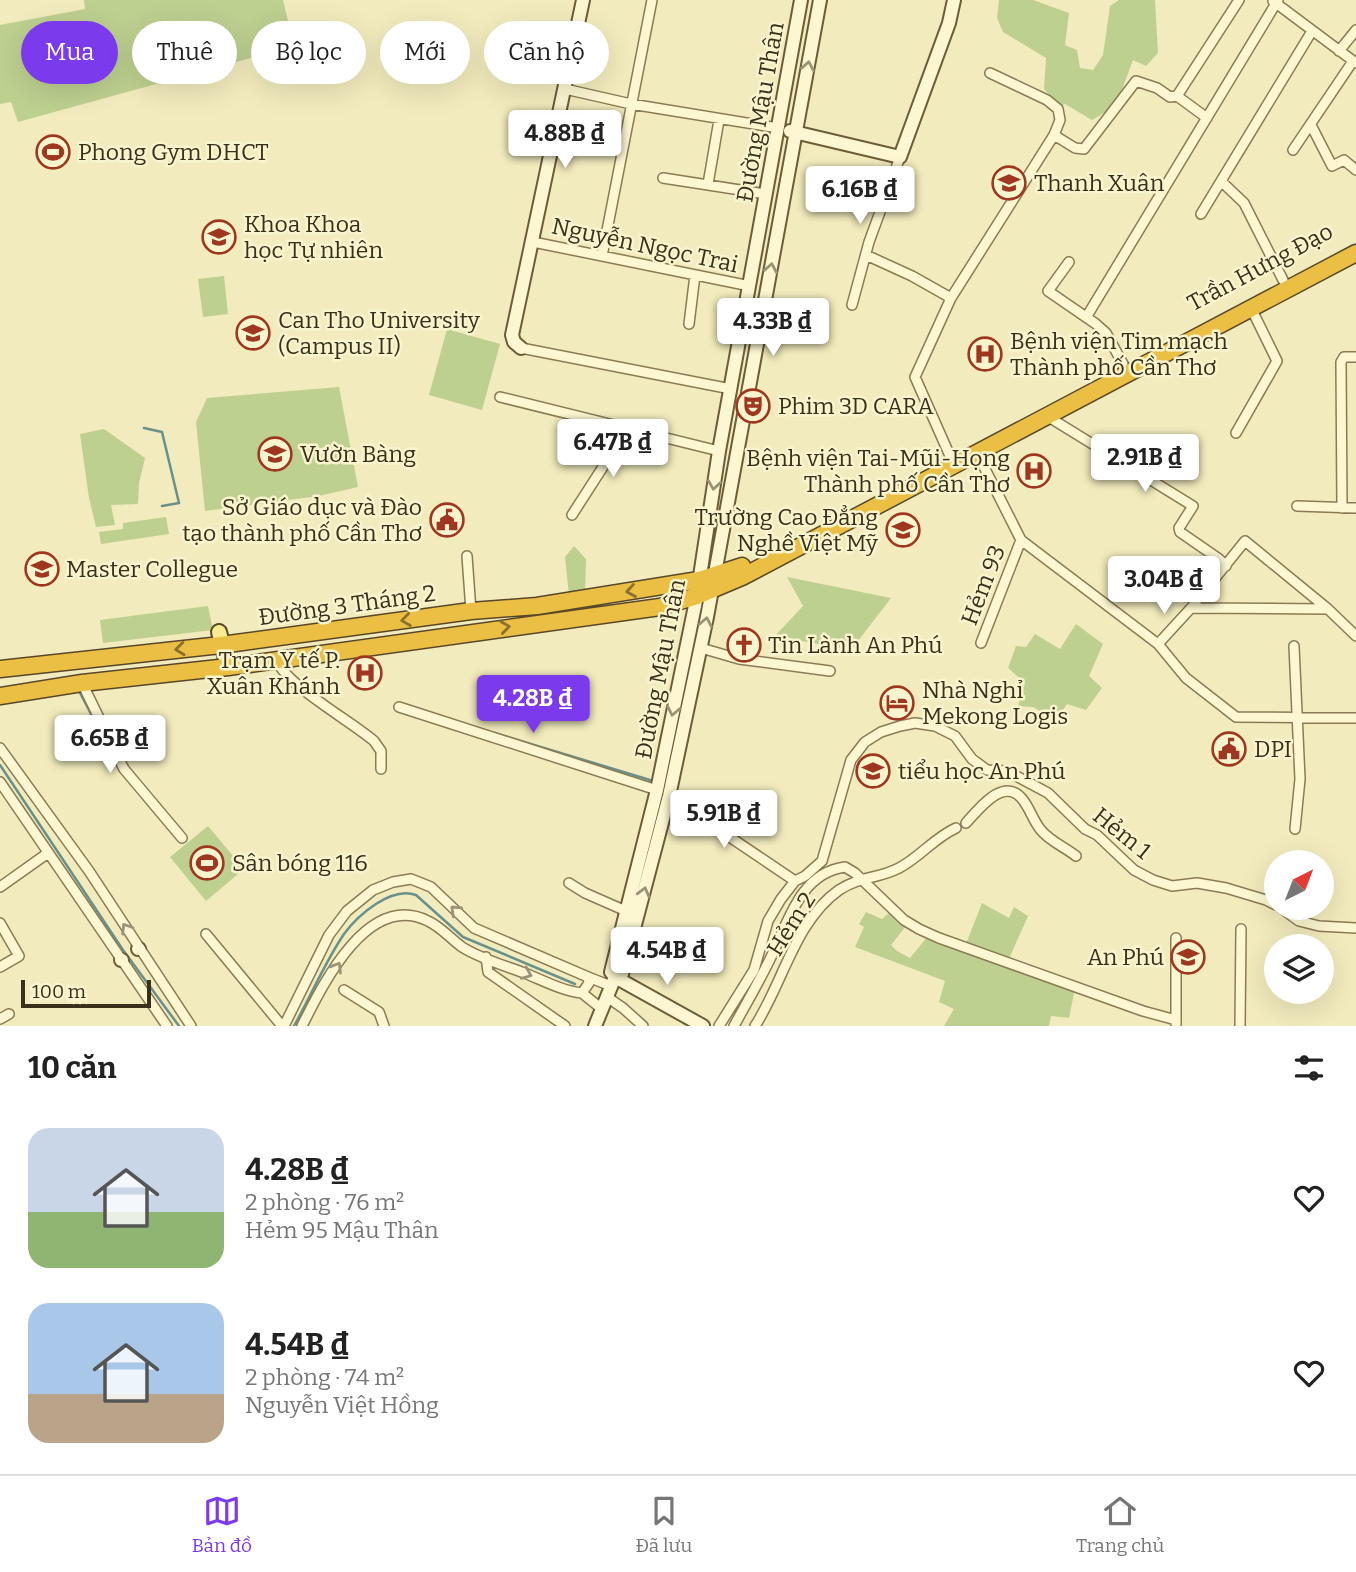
<!DOCTYPE html>
<html lang="vi">
<meta charset="utf-8">
<style>
body{margin:0;font-family:Bitter,serif;background:#f2f2f2;color:#222;height:100vh;display:flex;flex-direction:column;font-size:26px;white-space:nowrap}
*{box-sizing:border-box;margin:0}
p{font-size:23px;color:#767676}
.icon{flex:none;width:38px;height:38px;fill:none;stroke:currentColor;stroke-width:2;stroke-linecap:round;stroke-linejoin:round}
.map{position:relative;height:1026px;overflow:hidden}
.details{display:flex;flex-direction:column;background:#fff;flex:1}
.details>*{flex:none}
.guide{position:absolute;left:21px;top:21px;width:700px;height:63px;display:flex;gap:14px}
.needle{width:46px;rotate:42deg}
.fabs{position:absolute;left:1264px;top:850px;display:grid;gap:14px}
.fabs a{display:grid;place-items:center;width:70px;height:70px;border-radius:50%;background:#fff;box-shadow:0 7px 28px #0002;font-size:35px}
.scale{position:absolute;left:21px;bottom:18px;width:130px;box-sizing:border-box;padding-left:7px;border:4px solid #392f1b;border-top:0;font-size:19px;line-height:24px;white-space:nowrap;color:#392f1b;-webkit-text-stroke:5px #f8f4cd;paint-order:stroke}
.price{position:absolute;translate:-50% -60px;padding:0 16px;border-radius:7px;background:#fff;color:#222;font-size:23px;line-height:46px;filter:drop-shadow(0 2px 4px #0008)}
.price::after{content:'';position:absolute;left:50%;top:42px;width:21px;height:16px;margin-left:-10px;background:inherit;clip-path:polygon(0 0,100% 0,50% 100%)}
.price.on{background:#7c3aed;color:#fff}
ul{padding:0;list-style:none}
li{display:flex;align-items:center;gap:21px;height:175px;padding:0 28px}
li span{display:grid;place-items:center;flex:none;width:196px;height:140px;border-radius:21px;color:#555}
li>.icon{margin-inline-start:auto}
span .icon{width:84px;height:84px;fill:#fffc;stroke-width:1}
li b{font-size:30px}
h2{display:flex;justify-content:space-between;align-items:center;height:84px;padding:0 28px;font-size:30px}
.tag{padding:0 24px;border-radius:32px;background:#fff;box-shadow:0 7px 28px #0002;font-size:24px;line-height:63px}
.tag.on{background:#7c3aed;color:#fff}
.tabs{display:flex;justify-content:space-around;align-items:center;height:98px;border-top:2px solid #e0e0e0;background:#fff;font-size:19px;color:#767676}
.tabs a{display:grid;justify-items:center;gap:4px}
.tabs .on{color:#7c3aed}
.map>svg:first-child{display:block}
.green{fill:#bdd090}
.lines{fill:none;stroke-linecap:round;stroke-linejoin:round}
.stream{stroke:#68918e;stroke-width:2.5}
.street-casing{stroke:#8b7b54;stroke-width:12}
.secondary-casing{stroke:#6d5c38;stroke-width:16}
.primary-casing{stroke:#584829;stroke-width:18}
.highway-casing{stroke:#584829;stroke-width:19}
.street{stroke:#fcf7d1;stroke-width:9}
.secondary{stroke:#fcf7d1;stroke-width:12}
.primary{stroke:#f9ec90;stroke-width:14}
.highway{stroke:#eabf44;stroke-width:16}
.oneway{stroke:#9a9376}
.oneway2{stroke:#89702d}
.labels{text-anchor:middle;dominant-baseline:central;stroke-width:5;stroke-linejoin:round;paint-order:stroke}
.street-label{font-size:23px;fill:#392f1b;stroke:#f8f4cd}
.poi-label{font-size:23px;fill:#392f1b;stroke:#f8f4cd;text-anchor:start}
</style>
<div class="map">
<svg width="1356" height="1026" viewBox="0 0 1356 1026">
<rect width="100%" height="100%" fill="#f2ebbd"/>
<path class="green" d="M 84,0 L 283,0 L 294,46 L 18,122 L 11,102 L 0,104 L 0,25 L 85,9 Z
M 999,0 L 1033,0 L 1069,13 L 1065,45 L 1077,50 L 1080,68 L 1093,70 L 1103,55 L 1110,6 L 1119,0 L 1155,0 L 1158,53 L 1146,66 L 1133,60 L 1116,106 L 1092,120 L 1065,104 L 1059,106 L 1044,89 L 1046,58 L 1003,32 L 997,18 Z
M 224,276 L 228,314 L 203,317 L 198,279 Z
M 447,329 L 500,344 L 482,410 L 429,395 Z
M 339,387 L 358,487 L 319,496 L 205,511 L 196,422 L 207,398 Z
M 104,429 L 145,458 L 139,483 L 138,504 L 111,505 L 115,525 L 96,527 L 89,498 L 80,434 Z
M 166,517 L 169,534 L 101,544 L 99,532 L 123,529 L 123,523 Z
M 574,546 L 586,559 L 585,594 L 569,595 L 565,557 Z
M 787,577 L 891,598 L 851,650 L 775,636 L 803,606 Z
M 208,606 L 213,630 L 103,643 L 100,620 Z
M 1076,624 L 1103,644 L 1089,676 L 1102,688 L 1086,710 L 1067,704 L 1056,720 L 1033,707 L 1018,706 L 1025,683 L 1008,668 L 1016,646 L 1026,647 L 1035,634 L 1060,649 Z
M 208,826 L 244,869 L 206,901 L 170,857 Z
M 982,903 L 1009,918 L 1014,907 L 1028,916 L 1008,961 L 1075,988 L 1069,1018 L 1051,1016 L 1049,1026 L 944,1026 L 954,1009 L 939,1002 L 945,981 L 855,947 L 864,927 L 859,924 L 866,912 L 882,919 L 890,912 L 906,926 L 891,945 L 897,951 L 910,958 L 928,936 L 964,949 Z"/>
<g class="lines">
<path class="stream" d="M 144,428 L 162,432 L 179,503 L 162,506
M 79,691 L 103,737
M 495,733 L 650,780
M 0,765 L 123,950 L 179,1026
M 294,1026 C 311,996 325,962 344,934 C 358,915 391,886 416,895 L 463,937 L 575,984"/>
<defs>
<path id="street" d="M 1273,1 L 1356,63
M 1339,51 L 1356,30
M 990,73 L 1047,100 L 1058,109 L 1060,120 L 1054,135
M 565,89 L 631,104 L 778,128
M 1177,96 L 1239,0
M 1311,125 L 1332,166 L 1344,160 L 1356,170
M 1293,150 L 1353,61
M 663,178 L 766,194
M 1222,182 L 1244,203 L 1283,280
M 708,184 L 719,120
M 1201,214 L 1312,31
M 533,242 L 750,286
M 866,255 L 912,276 L 951,298
M 602,256 L 652,0
M 1069,262 L 1048,291 L 1096,324 L 1106,333 L 1123,364
M 852,305 L 869,242 L 900,157
M 1087,316 L 1278,0
M 689,324 L 695,275
M 521,348 L 731,389
M 500,397 L 719,451
M 1047,416 L 1193,506 L 1179,528 L 1180,532 L 1219,559 L 1226,566
M 1236,433 L 1277,361 L 1251,308
M 977,453 L 1021,540 L 1158,644 L 1186,678 L 1236,717 L 1356,718
M 950,456 L 915,377 L 951,298 L 1054,135 L 1075,148 L 1084,149 L 1136,81 L 1157,88 L 1170,97 L 1177,96 L 1207,118
M 1297,506 L 1356,508
M 1342,508 L 1341,362 L 1344,357 L 1356,357
M 572,515 L 628,428
M 467,556 L 471,611
M 1328,609 L 1245,541 L 1191,608 L 1328,609 L 1356,636
M 981,643 L 1021,540
M 1158,644 L 1191,608
M 1294,646 L 1300,779 L 1295,829
M 701,648 L 739,659 L 830,671
M 277,661 C 288,686 349,720 374,741 L 381,751 L 381,769
M 82,683 L 124,769 L 182,838
M 399,707 L 657,790
M 0,748 L 89,871 L 191,1026
M 0,782 L 167,1026
M 669,796 L 795,881
M 966,823 C 979,809 1004,775 1023,800 C 1030,809 1033,820 1040,829 C 1049,841 1065,847 1076,856
M 569,883 L 585,893 L 626,911
M 0,887 L 48,853
M 1281,908 L 1299,921 L 1319,926 L 1356,928
M 0,923 L 19,956 L 0,967
M 206,934 L 282,1026
M 486,957 L 488,972 L 565,1026
M 588,977 L 611,986
M 344,990 L 379,1012 L 384,1026
M 582,993 L 602,1009
M 607,997 L 623,1008 L 643,1026
M 0,1019 L 9,1014
M 1176,1024 L 1176,938
M 284,1026 L 329,935 L 347,911 L 373,890 L 393,882 L 411,879 L 431,887 L 474,928 L 588,977 L 589,983 L 582,993 C 563,991 544,981 527,974 C 506,966 481,959 462,947 C 451,939 441,927 428,921 C 368,891 323,984 302,1026
M 719,1026 L 754,970 L 768,921 L 781,899 L 795,881 L 805,876 L 822,861 L 851,760 L 865,742 L 881,732 L 900,726 L 915,723 L 935,726 L 955,736 L 972,759 L 987,770 L 1007,771 L 1048,793 L 1085,829 L 1097,835 L 1134,870 L 1153,880 L 1172,886 L 1197,883 L 1226,888 L 1266,900 L 1276,905
M 734,1026 C 746,1004 759,982 770,959 C 788,924 799,873 845,867 L 855,873 L 904,920 L 919,929 L 939,938 L 1143,1011 L 1176,1020
M 755,1026 C 783,983 795,921 839,890 C 860,876 878,879 899,868 C 920,857 934,838 956,828
M 1240,1026 L 1241,929"/>
<path id="secondary" d="M 790,131 L 900,157 L 949,23 L 954,0
M 521,348 L 514,342 L 512,335 L 583,0
M 138,949 L 139,949
M 121,960 L 122,960
M 595,1026 L 615,977 L 622,974 L 669,796 L 707,617 L 820,0
M 703,1026 L 615,977 L 611,972 L 657,790 L 697,596 L 719,451 L 801,0"/>
<path id="primary" d="M 219,632 L 228,667"/>
<path id="highway" d="M 0,669 L 221,645 L 471,611 L 537,606 L 699,580 L 742,566
M 0,696 L 82,683 L 228,667 L 660,607 L 697,596 L 742,577 L 1356,253"/>
</defs>
<use href="#street" class="street-casing"/>
<use href="#secondary" class="secondary-casing"/>
<use href="#primary" class="primary-casing"/>
<use href="#highway" class="highway-casing"/>
<use href="#street" class="street"/>
<use href="#secondary" class="secondary"/>
<use href="#primary" class="primary"/>
<use href="#highway" class="highway"/>
</g>
<defs><path id="oneway-chevron" d="M-2-3.5L2.5 0L-2 3.5" fill="none" stroke-width="1.6" stroke-linecap="round" stroke-linejoin="round" transform="scale(1.75)"/></defs>
<g class="oneway">
<use href="#oneway-chevron" transform="translate(808 66) rotate(-80)"/>
<use href="#oneway-chevron" transform="translate(771 268) rotate(-80)"/>
<use href="#oneway-chevron" transform="translate(714 485) rotate(98)"/>
<use href="#oneway-chevron" transform="translate(706 622) rotate(-79)"/>
<use href="#oneway-chevron" transform="translate(673 711) rotate(101)"/>
<use href="#oneway-chevron" transform="translate(644 892) rotate(-75)"/>
<use href="#oneway-chevron" transform="translate(455 910) rotate(-137)"/>
<use href="#oneway-chevron" transform="translate(126 928) rotate(-122)"/>
<use href="#oneway-chevron" transform="translate(337 967) rotate(-59)"/>
<use href="#oneway-chevron" transform="translate(527 974) rotate(22)"/>
</g>
<g class="oneway2">
<use href="#oneway-chevron" transform="translate(631 591) rotate(171)"/>
<use href="#oneway-chevron" transform="translate(406 620) rotate(172)"/>
<use href="#oneway-chevron" transform="translate(505 627) rotate(-8)"/>
<use href="#oneway-chevron" transform="translate(180 649) rotate(174)"/>
</g>
<defs>
<symbol id="stadium-ring" viewBox="-11 -11 22 22"><circle r="9.5" fill="#f8f4cd" stroke="#9f361f" stroke-width="1.5"/><path d="M0-5a6.5 5 0 1 0 0 10a6.5 5 0 1 0 0-10ZM-3.5-1.8h7v3.6h-7Z" fill="#9f361f"/></symbol>
<symbol id="school-ring" viewBox="-11 -11 22 22"><circle r="9.5" fill="#f8f4cd" stroke="#9f361f" stroke-width="1.5"/><path d="M0-5L7-2L0 1L-7-2ZM-4 1L0 2.5L4 1V4Q0 6-4 4Z" fill="#9f361f"/></symbol>
<symbol id="university-ring" viewBox="-11 -11 22 22"><circle r="9.5" fill="#f8f4cd" stroke="#9f361f" stroke-width="1.5"/><path d="M0-5L7-2L0 1L-7-2ZM-4 1L0 2.5L4 1V4Q0 6-4 4Z" fill="#9f361f"/></symbol>
<symbol id="hospital-ring" viewBox="-11 -11 22 22"><circle r="9.5" fill="#f8f4cd" stroke="#9f361f" stroke-width="1.5"/><path d="M-5-5h3v3.5h4V-5h3V5h-3V1.5h-4V5h-3Z" fill="#9f361f"/></symbol>
<symbol id="theatre-ring" viewBox="-11 -11 22 22"><circle r="9.5" fill="#f8f4cd" stroke="#9f361f" stroke-width="1.5"/><path d="M-5-5.5Q0-4 5-5.5V0Q5 5 0 6Q-5 5-5 0ZM-3.3-2.5H-1v1.5H-3.3ZM1-2.5H3.3v1.5H1ZM-2.8 1Q0 5.5 2.8 1Z" fill="#9f361f"/></symbol>
<symbol id="civic-ring" viewBox="-11 -11 22 22"><circle r="9.5" fill="#f8f4cd" stroke="#9f361f" stroke-width="1.5"/><path d="M-.6-6.5H3V-4.5H.6V-3L4-1V1h2V6H-6V1h2V-1L-.6-3ZM-1.2 2.5V6h2.4V2.5Z" fill="#9f361f"/></symbol>
<symbol id="church-ring" viewBox="-11 -11 22 22"><circle r="9.5" fill="#f8f4cd" stroke="#9f361f" stroke-width="1.5"/><path d="M-1.2-6h2.4v3.5h3.3v2.4h-3.3V6h-2.4V-.1h-3.3v-2.4h3.3Z" fill="#9f361f"/></symbol>
<symbol id="hotel-ring" viewBox="-11 -11 22 22"><circle r="9.5" fill="#f8f4cd" stroke="#9f361f" stroke-width="1.5"/><path d="M-6-4.5h1.5V1H6V5H4.5V3h-9V5H-6ZM-4 0a1.8 1.8 0 1 1 3.6 0ZM.5 0V-2.5h3Q6-2.5 6 0Z" fill="#9f361f"/></symbol>
</defs>
<g fill-rule="evenodd">
<use href="#stadium-ring" x="34" y="133" width="38" height="38"/>
<use href="#school-ring" x="990" y="164" width="38" height="38"/>
<use href="#school-ring" x="200" y="218" width="38" height="38"/>
<use href="#university-ring" x="234" y="314" width="38" height="38"/>
<use href="#hospital-ring" x="966" y="335" width="38" height="38"/>
<use href="#theatre-ring" x="734" y="387" width="38" height="38"/>
<use href="#school-ring" x="256" y="435" width="38" height="38"/>
<use href="#hospital-ring" x="1015" y="452" width="38" height="38"/>
<use href="#civic-ring" x="428" y="501" width="38" height="38"/>
<use href="#university-ring" x="884" y="511" width="38" height="38"/>
<use href="#university-ring" x="23" y="550" width="38" height="38"/>
<use href="#church-ring" x="725" y="626" width="38" height="38"/>
<use href="#hospital-ring" x="346" y="654" width="38" height="38"/>
<use href="#hotel-ring" x="878" y="684" width="38" height="38"/>
<use href="#civic-ring" x="1210" y="730" width="38" height="38"/>
<use href="#school-ring" x="854" y="752" width="38" height="38"/>
<use href="#stadium-ring" x="188" y="844" width="38" height="38"/>
<use href="#school-ring" x="1169" y="938" width="38" height="38"/>
</g>
<g class="labels">
<g class="street-label">
<text transform="translate(760 112) rotate(-80)">Đường Mậu Thân</text>
<text transform="translate(645 245) rotate(12)">Nguyễn Ngọc Trai</text>
<text transform="translate(1260 267) rotate(-28)">Trần Hưng Đạo</text>
<text transform="translate(983 585) rotate(-69)">Hẻm 93</text>
<text transform="translate(347 605) rotate(-8)">Đường 3 Tháng 2</text>
<text transform="translate(660 669) rotate(-79)">Đường Mậu Thân</text>
<text transform="translate(1122 833) rotate(39)">Hẻm 1</text>
<text transform="translate(791 924) rotate(-58)">Hẻm 2</text>
</g>
<g class="poi-label">
<text x="78" y="152">Phong Gym DHCT</text>
<text x="1034" y="183">Thanh Xuân</text>
<text x="244" y="224">Khoa Khoa<tspan x="244" dy="26">học Tự nhiên</tspan></text>
<text x="278" y="320">Can Tho University<tspan x="278" dy="26">(Campus II)</tspan></text>
<text x="1010" y="341">Bệnh viện Tim mạch<tspan x="1010" dy="26">Thành phố Cần Thơ</tspan></text>
<text x="778" y="406">Phim 3D CARA</text>
<text x="300" y="454">Vườn Bàng</text>
<text x="1010" y="458" text-anchor="end">Bệnh viện Tai-Mũi-Họng<tspan x="1010" dy="26">Thành phố Cần Thơ</tspan></text>
<text x="422" y="507" text-anchor="end">Sở Giáo dục và Đào<tspan x="422" dy="26">tạo thành phố Cần Thơ</tspan></text>
<text x="878" y="517" text-anchor="end">Trường Cao Đẳng<tspan x="878" dy="26">Nghề Việt Mỹ</tspan></text>
<text x="66" y="569">Master Collegue</text>
<text x="768" y="645">Tin Lành An Phú</text>
<text x="340" y="660" text-anchor="end">Trạm Y tế P.<tspan x="340" dy="26">Xuân Khánh</tspan></text>
<text x="922" y="690">Nhà Nghỉ<tspan x="922" dy="26">Mekong Logis</tspan></text>
<text x="1254" y="749">DPI</text>
<text x="898" y="771">tiểu học An Phú</text>
<text x="232" y="863">Sân bóng 116</text>
<text x="1164" y="957" text-anchor="end">An Phú</text>
</g>
</g>
</svg>
<div class="fabs">
<a><svg class="needle" viewBox="-14 -14 28 28"><path d="M0-13l5 13h-10z" fill="#e53935"/><path d="M0 13l5-13h-10z" fill="#767676"/></svg></a>
<a><svg class="icon" aria-label="layers" viewBox="0 0 24 24"><path d="M12 4l9 5-9 5-9-5zM3 14l9 5 9-5"/></svg></a>
</div>
<div class="scale">100 m</div>
<b class="price" style="left:565px;top:170px">4.88B ₫</b>
<b class="price" style="left:860px;top:226px">6.16B ₫</b>
<b class="price" style="left:773px;top:358px">4.33B ₫</b>
<b class="price" style="left:613px;top:479px">6.47B ₫</b>
<b class="price" style="left:1145px;top:494px">2.91B ₫</b>
<b class="price" style="left:1164px;top:616px">3.04B ₫</b>
<b class="price on" style="left:533px;top:735px">4.28B ₫</b>
<b class="price" style="left:110px;top:775px">6.65B ₫</b>
<b class="price" style="left:724px;top:850px">5.91B ₫</b>
<b class="price" style="left:667px;top:987px">4.54B ₫</b>
<div class="guide">
<a class="tag on">Mua</a>
<a class="tag">Thuê</a>
<a class="tag">Bộ lọc</a>
<a class="tag">Mới</a>
<a class="tag">Căn hộ</a>
</div>
</div>
<section class="details">
<h2>10 căn<svg class="icon" aria-label="filters" viewBox="0 0 24 24"><path d="M4 7h16M4 17h16"/><circle cx="9" cy="7" r="2"/><circle cx="15" cy="17" r="2"/></svg></h2>
<ul>
<li><span style="background:linear-gradient(#c9d6e8 60%,#8fb573 0)"><svg class="icon" aria-label="home" viewBox="0 0 24 24"><path d="M3 11l9-7 9 7M6 9v11h12V9"/></svg></span><div><b>4.28B ₫</b><p>2 phòng · 76 m²</p><p>Hẻm 95 Mậu Thân</p></div><svg class="icon" aria-label="heart" viewBox="0 0 24 24"><path d="M12 20l-8-8c-3-5 5-10 8-4 3-6 11-1 8 4z"/></svg></li>
<li><span style="background:linear-gradient(#a9c7e8 65%,#b9a48a 0)"><svg class="icon" aria-label="home" viewBox="0 0 24 24"><path d="M3 11l9-7 9 7M6 9v11h12V9"/></svg></span><div><b>4.54B ₫</b><p>2 phòng · 74 m²</p><p>Nguyễn Việt Hồng</p></div><svg class="icon" aria-label="heart" viewBox="0 0 24 24"><path d="M12 20l-8-8c-3-5 5-10 8-4 3-6 11-1 8 4z"/></svg></li>
</ul>
</section>
<nav class="tabs">
<a class="on"><svg class="icon" aria-label="map" viewBox="0 0 24 24"><path d="M3 6l6-2 6 2 6-2v14l-6 2-6-2-6 2zM9 4v14M15 6v14"/></svg>Bản đồ</a>
<a><svg class="icon" aria-label="saved" viewBox="0 0 24 24"><path d="M7 4h10v16l-5-4-5 4z"/></svg>Đã lưu</a>
<a><svg class="icon" aria-label="home" viewBox="0 0 24 24"><path d="M3 11l9-7 9 7M6 9v11h12V9"/></svg>Trang chủ</a>
</nav>
